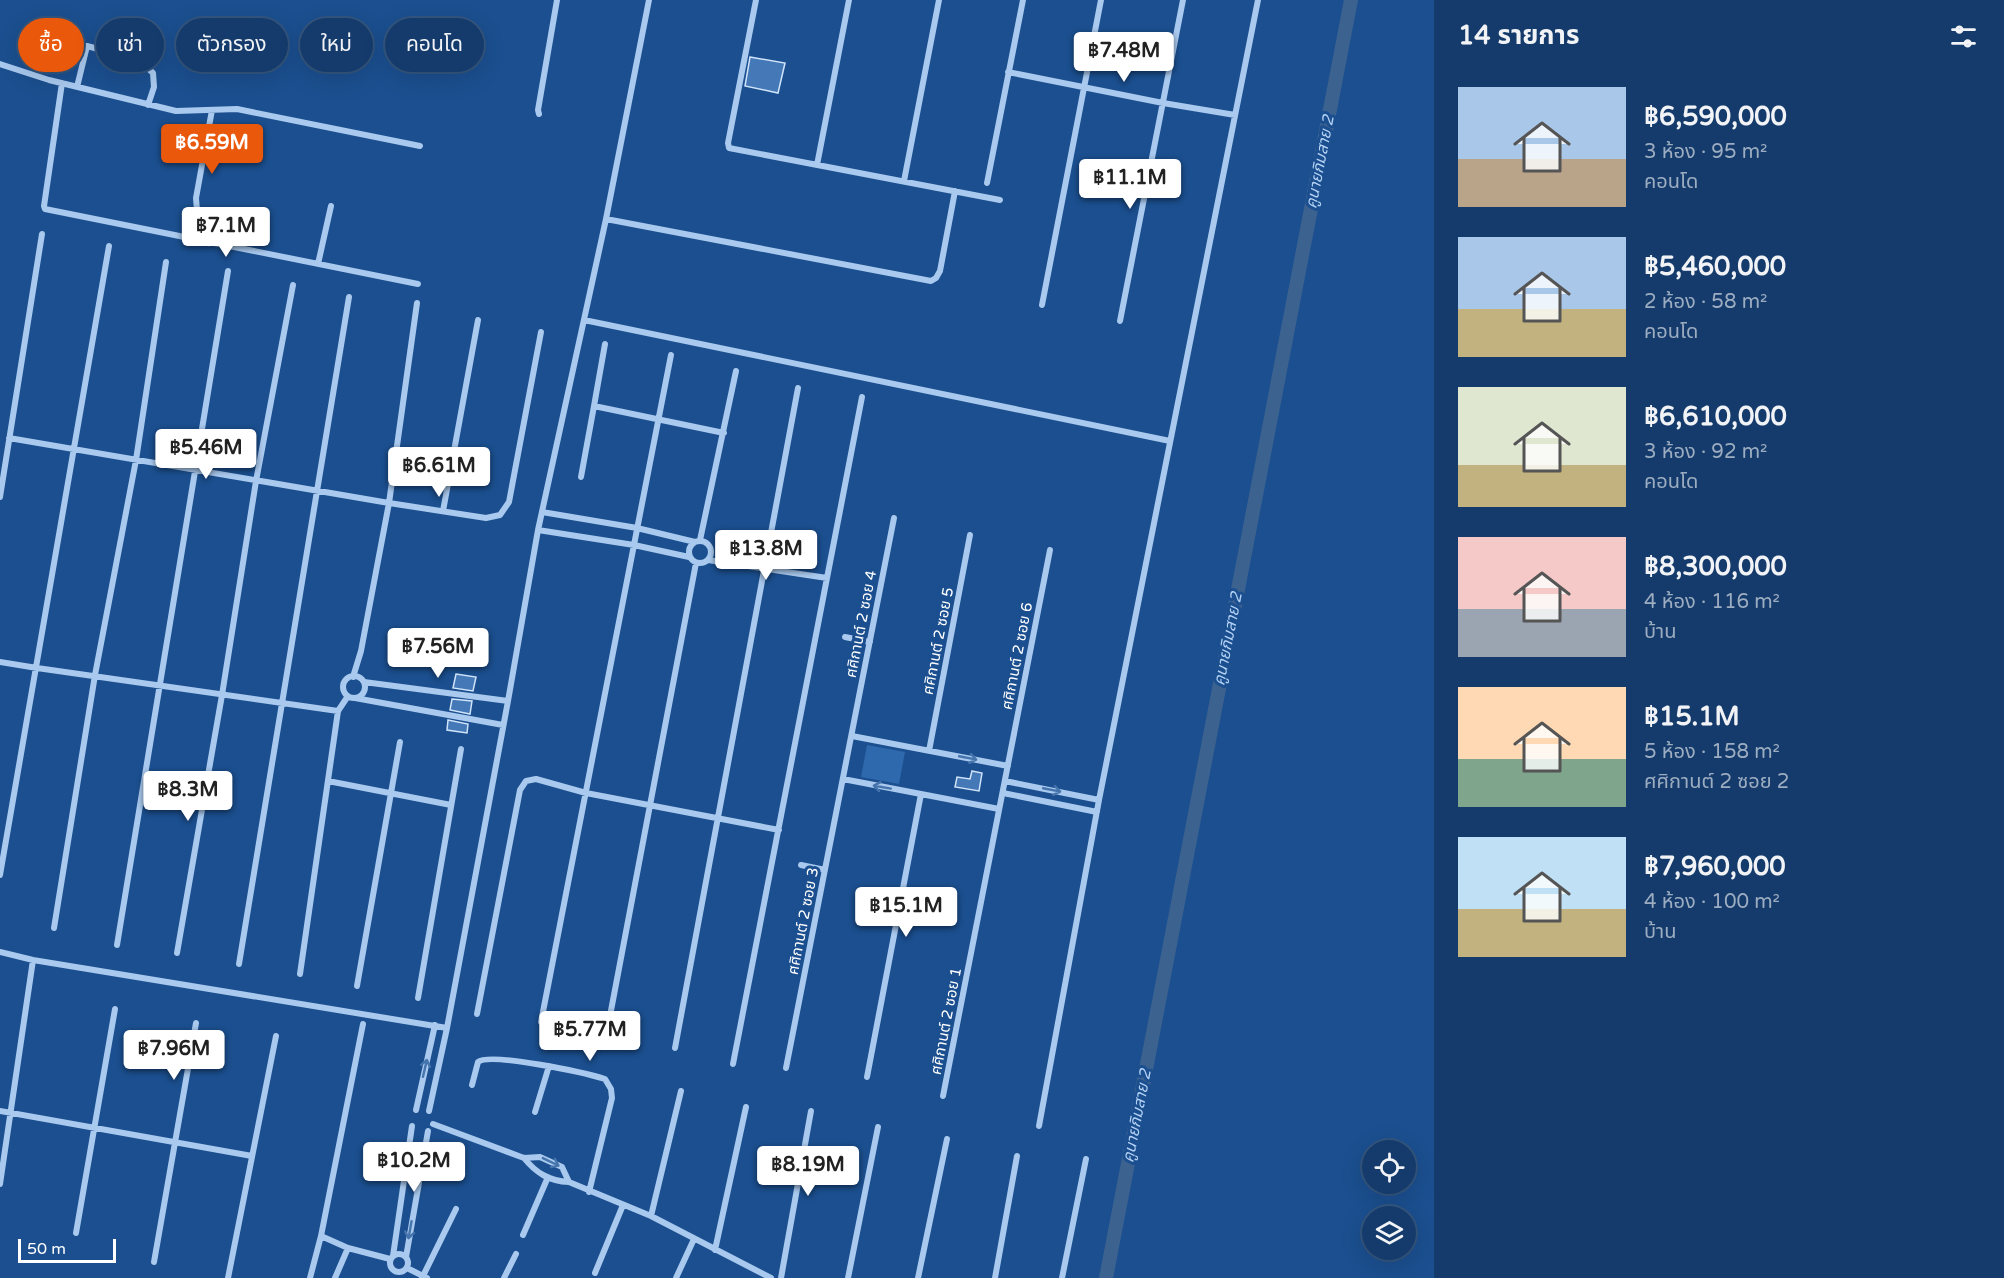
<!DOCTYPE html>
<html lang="th">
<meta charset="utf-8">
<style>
body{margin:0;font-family:"Varela Round","Noto Sans Thai",sans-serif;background:#214673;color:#f1f3f6;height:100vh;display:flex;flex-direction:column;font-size:22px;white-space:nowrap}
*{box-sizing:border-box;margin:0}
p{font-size:20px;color:#9dadc1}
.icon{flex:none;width:33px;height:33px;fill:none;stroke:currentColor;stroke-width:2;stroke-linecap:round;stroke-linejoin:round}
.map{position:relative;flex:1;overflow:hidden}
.panel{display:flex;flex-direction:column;background:#143b6b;width:570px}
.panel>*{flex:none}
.hud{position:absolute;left:18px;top:18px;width:570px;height:54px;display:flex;gap:12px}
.tools{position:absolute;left:1362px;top:1140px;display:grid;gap:12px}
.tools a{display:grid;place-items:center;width:54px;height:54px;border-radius:50%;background:#143b6b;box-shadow:0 6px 24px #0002,0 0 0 2px #33557e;font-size:30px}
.scale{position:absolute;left:18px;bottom:15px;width:98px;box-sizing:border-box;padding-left:6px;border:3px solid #fff;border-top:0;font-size:16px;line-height:21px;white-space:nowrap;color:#fff;-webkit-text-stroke:4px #1b4f8f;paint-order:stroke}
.price{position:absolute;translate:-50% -51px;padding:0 14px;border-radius:6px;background:#fff;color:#222;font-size:20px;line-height:39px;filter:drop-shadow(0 2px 3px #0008)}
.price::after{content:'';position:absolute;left:50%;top:36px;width:18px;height:14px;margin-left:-9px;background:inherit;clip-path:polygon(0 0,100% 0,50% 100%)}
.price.active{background:#ea580c;color:#fff}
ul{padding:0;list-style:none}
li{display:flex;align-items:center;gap:18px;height:150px;padding:0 24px}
li span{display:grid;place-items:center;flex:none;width:168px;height:120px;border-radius:0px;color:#555}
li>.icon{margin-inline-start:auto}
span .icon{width:72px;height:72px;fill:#fffc;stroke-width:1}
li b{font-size:26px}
h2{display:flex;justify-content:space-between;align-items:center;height:72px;padding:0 24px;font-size:26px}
.tag{padding:0 21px;border-radius:27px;background:#143b6b;box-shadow:0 6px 24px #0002,0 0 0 2px #33557e;font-size:21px;line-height:54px}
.tag.active{background:#ea580c;color:#fff}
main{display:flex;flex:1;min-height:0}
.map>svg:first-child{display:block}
.grass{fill:#2e69ad}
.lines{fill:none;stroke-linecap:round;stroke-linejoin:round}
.canal{stroke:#3c6290;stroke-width:14}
.building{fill:#4478b7;stroke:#cfe3fa;stroke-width:1.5}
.minor{stroke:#a9c9ee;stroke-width:6}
.oneway{stroke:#4674ac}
.labels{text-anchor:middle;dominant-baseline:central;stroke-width:6;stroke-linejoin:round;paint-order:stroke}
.street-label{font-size:15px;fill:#fff;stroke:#1b4f8f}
.water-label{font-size:16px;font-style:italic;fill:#b5d3f5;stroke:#1b4f8f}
</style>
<main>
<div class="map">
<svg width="1434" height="1278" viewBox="0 0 1434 1278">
<rect width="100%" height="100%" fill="#1b4f8f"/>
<path class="grass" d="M 867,745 L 905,752 L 899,784 L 861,777 Z"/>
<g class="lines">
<path class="canal" d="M 1106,1278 L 1351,0"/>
</g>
<path class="building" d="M 750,57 L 785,63 L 778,93 L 745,86 Z
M 456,674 L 476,677 L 473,691 L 453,688 Z
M 452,699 L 472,701 L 470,714 L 450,710 Z
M 448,720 L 468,724 L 467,733 L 447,730 Z
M 972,771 L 982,773 L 979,791 L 955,787 L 957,777 L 970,779 Z"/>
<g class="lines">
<path class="minor" d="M 756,0 L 728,143 L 729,148 L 1000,200
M 0,64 L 49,80 L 176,111 L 237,109 L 420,146
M 1008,72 L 1163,103 L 1235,115
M 62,83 L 44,206 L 45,209 L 418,284
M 77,87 L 87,46 L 139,60 L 153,73 L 154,87 L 148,105
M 539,114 L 538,110 L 557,0
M 817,165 L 849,0
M 904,181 L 939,0
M 987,183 L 1023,0
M 606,219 L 931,281 L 936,278 L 940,271 L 955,191
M 209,243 L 198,223 L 196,198 L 212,110
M 318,264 L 331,206
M 1042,305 L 1101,0
M 584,320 L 1170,441
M 1120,321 L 1183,0
M 605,344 L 594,406 L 724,433
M 9,438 L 389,503 L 486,518 L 500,515 L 509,502 L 541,332
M 581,477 L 594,406
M 0,497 L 42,234
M 443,511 L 478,320
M 542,512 L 637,528 L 695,542
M 538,530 L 634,545 L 689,557
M 700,540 L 736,371
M689 552a11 11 0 1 1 22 0a11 11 0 1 1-22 0Z
M 708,560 L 827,578
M 845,637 L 870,642
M 0,662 L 37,668 L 338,711
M343 687a11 11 0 1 1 22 0a11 11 0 1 1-22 0Z
M 353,677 L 361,651 L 389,503 L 417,303
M 364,682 L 508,701
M 355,698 L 503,725
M 852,736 L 1008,766
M 929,751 L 970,535
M 843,779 L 999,809
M 328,781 L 451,805
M 1005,781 L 1099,800
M 1003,793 L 1097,812
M 801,865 L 825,870
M 0,875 L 109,246
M 54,928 L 95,675 L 136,460 L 166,262
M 117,945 L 228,271
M 0,952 L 33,960 L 447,1028
M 177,953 L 222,695 L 256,481 L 293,285
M 239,964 L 349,297
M 300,974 L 338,711 L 348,696
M 357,986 L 400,742
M 418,998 L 461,749
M 477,1014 L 520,790 L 526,781 L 536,779 L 586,793 L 779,830
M 541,1022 L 671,355
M 606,1037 L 696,563
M 675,1048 L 798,388
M 733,1064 L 862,397
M 786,1068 L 894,518
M 867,1077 L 921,794
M 472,1085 L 478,1062 C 490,1052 586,1073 605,1079 L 611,1089 L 612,1098 L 589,1192
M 943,1096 L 1050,550
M 416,1110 L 435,1025
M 0,1111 L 252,1156
M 429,1111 L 447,1028 L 508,701 L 538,530 L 606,219 L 649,0
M 535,1112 L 549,1066
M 433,1124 L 524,1158 L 540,1157 L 562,1167 L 569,1182
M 1039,1126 L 1099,800 L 1258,0
M 524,1158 C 536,1173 549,1181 569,1182 L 651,1216 L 771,1278
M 0,1184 L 33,960
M 651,1216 L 681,1091
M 76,1233 L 115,1009
M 523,1235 L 548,1177
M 321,1236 L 348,1248 L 390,1259
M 715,1250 L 746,1107
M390 1263a9 9 0 1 1 18 0a9 9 0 1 1-18 0Z
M 393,1256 L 412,1126
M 406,1257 L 428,1131
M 154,1262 L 196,1023
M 407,1268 L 427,1278
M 595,1273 L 623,1205
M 228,1278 L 276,1036
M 310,1278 L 321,1236 L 363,1024
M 335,1278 L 348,1248
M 422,1278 L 456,1209
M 504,1278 L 516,1254
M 676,1278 L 694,1239
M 781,1278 L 811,1111
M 848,1278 L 878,1127
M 918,1278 L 947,1139
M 995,1278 L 1017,1156
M 1062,1278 L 1086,1159"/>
</g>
<defs><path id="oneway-shaft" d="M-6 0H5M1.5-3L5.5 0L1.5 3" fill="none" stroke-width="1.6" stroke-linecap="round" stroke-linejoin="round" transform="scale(1.5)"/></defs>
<g class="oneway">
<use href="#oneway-shaft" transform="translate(968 758) rotate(11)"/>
<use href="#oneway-shaft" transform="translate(882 787) rotate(-170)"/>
<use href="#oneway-shaft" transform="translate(1052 790) rotate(11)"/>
<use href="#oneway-shaft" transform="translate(425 1068) rotate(-77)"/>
<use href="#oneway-shaft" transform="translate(551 1162) rotate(26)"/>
<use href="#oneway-shaft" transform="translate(410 1230) rotate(100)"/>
</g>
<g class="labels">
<g class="street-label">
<text transform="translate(861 624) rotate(-79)">ศศิกานต์ 2 ซอย 4</text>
<text transform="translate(938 641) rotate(-79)">ศศิกานต์ 2 ซอย 5</text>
<text transform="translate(1017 656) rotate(-79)">ศศิกานต์ 2 ซอย 6</text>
<text transform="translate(803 921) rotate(-79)">ศศิกานต์ 2 ซอย 3</text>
<text transform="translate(946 1021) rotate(-79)">ศศิกานต์ 2 ซอย 1</text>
</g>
<g class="water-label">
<text transform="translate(1320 162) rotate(-79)">คูนายกิมสาย 2</text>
<text transform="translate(1228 639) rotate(-79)">คูนายกิมสาย 2</text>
<text transform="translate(1137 1116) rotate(-79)">คูนายกิมสาย 2</text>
</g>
</g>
</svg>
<div class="tools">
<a><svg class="icon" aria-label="locate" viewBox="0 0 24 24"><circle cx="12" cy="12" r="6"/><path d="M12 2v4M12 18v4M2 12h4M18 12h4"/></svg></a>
<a><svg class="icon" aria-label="layers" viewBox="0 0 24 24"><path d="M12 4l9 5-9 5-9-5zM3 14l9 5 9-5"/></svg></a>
</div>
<div class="scale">50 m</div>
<b class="price" style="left:1124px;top:83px">฿7.48M</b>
<b class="price active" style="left:212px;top:175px">฿6.59M</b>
<b class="price" style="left:1130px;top:210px">฿11.1M</b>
<b class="price" style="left:226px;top:258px">฿7.1M</b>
<b class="price" style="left:206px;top:480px">฿5.46M</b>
<b class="price" style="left:439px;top:498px">฿6.61M</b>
<b class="price" style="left:766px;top:581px">฿13.8M</b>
<b class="price" style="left:438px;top:679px">฿7.56M</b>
<b class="price" style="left:188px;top:822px">฿8.3M</b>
<b class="price" style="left:906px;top:938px">฿15.1M</b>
<b class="price" style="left:590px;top:1062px">฿5.77M</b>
<b class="price" style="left:174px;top:1081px">฿7.96M</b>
<b class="price" style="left:414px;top:1193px">฿10.2M</b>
<b class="price" style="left:808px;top:1197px">฿8.19M</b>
<div class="hud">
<a class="tag active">ซื้อ</a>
<a class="tag">เช่า</a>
<a class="tag">ตัวกรอง</a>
<a class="tag">ใหม่</a>
<a class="tag">คอนโด</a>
</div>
</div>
<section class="panel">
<h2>14 รายการ<svg class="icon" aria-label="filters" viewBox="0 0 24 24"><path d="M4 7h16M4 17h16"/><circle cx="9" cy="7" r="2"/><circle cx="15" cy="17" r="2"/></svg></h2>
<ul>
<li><span style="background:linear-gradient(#a9c7e8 60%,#b9a48a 0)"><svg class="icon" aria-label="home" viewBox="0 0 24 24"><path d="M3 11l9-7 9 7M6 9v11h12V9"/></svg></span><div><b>฿6,590,000</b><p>3 ห้อง · 95 m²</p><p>คอนโด</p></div></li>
<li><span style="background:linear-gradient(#a9c7e8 60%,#c2b280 0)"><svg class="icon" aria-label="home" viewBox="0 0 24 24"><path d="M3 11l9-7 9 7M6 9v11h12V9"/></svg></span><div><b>฿5,460,000</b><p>2 ห้อง · 58 m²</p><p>คอนโด</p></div></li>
<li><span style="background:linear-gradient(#dfe7d0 65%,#c2b280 0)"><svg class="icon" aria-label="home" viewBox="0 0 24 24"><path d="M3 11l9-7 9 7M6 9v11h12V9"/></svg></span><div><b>฿6,610,000</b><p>3 ห้อง · 92 m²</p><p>คอนโด</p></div></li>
<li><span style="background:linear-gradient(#f6c9c9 60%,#9aa5b1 0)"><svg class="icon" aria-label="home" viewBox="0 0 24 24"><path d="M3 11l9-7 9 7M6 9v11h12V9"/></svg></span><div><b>฿8,300,000</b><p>4 ห้อง · 116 m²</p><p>บ้าน</p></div></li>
<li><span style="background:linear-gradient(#ffd9b3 60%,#7fa58c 0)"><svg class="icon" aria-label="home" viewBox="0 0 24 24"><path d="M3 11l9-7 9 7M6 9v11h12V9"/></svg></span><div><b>฿15.1M</b><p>5 ห้อง · 158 m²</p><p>ศศิกานต์ 2 ซอย 2</p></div></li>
<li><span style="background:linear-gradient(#bfe0f5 60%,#c2b280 0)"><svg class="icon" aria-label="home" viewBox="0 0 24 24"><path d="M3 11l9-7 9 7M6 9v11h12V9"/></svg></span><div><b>฿7,960,000</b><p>4 ห้อง · 100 m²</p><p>บ้าน</p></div></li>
</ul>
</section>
</main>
